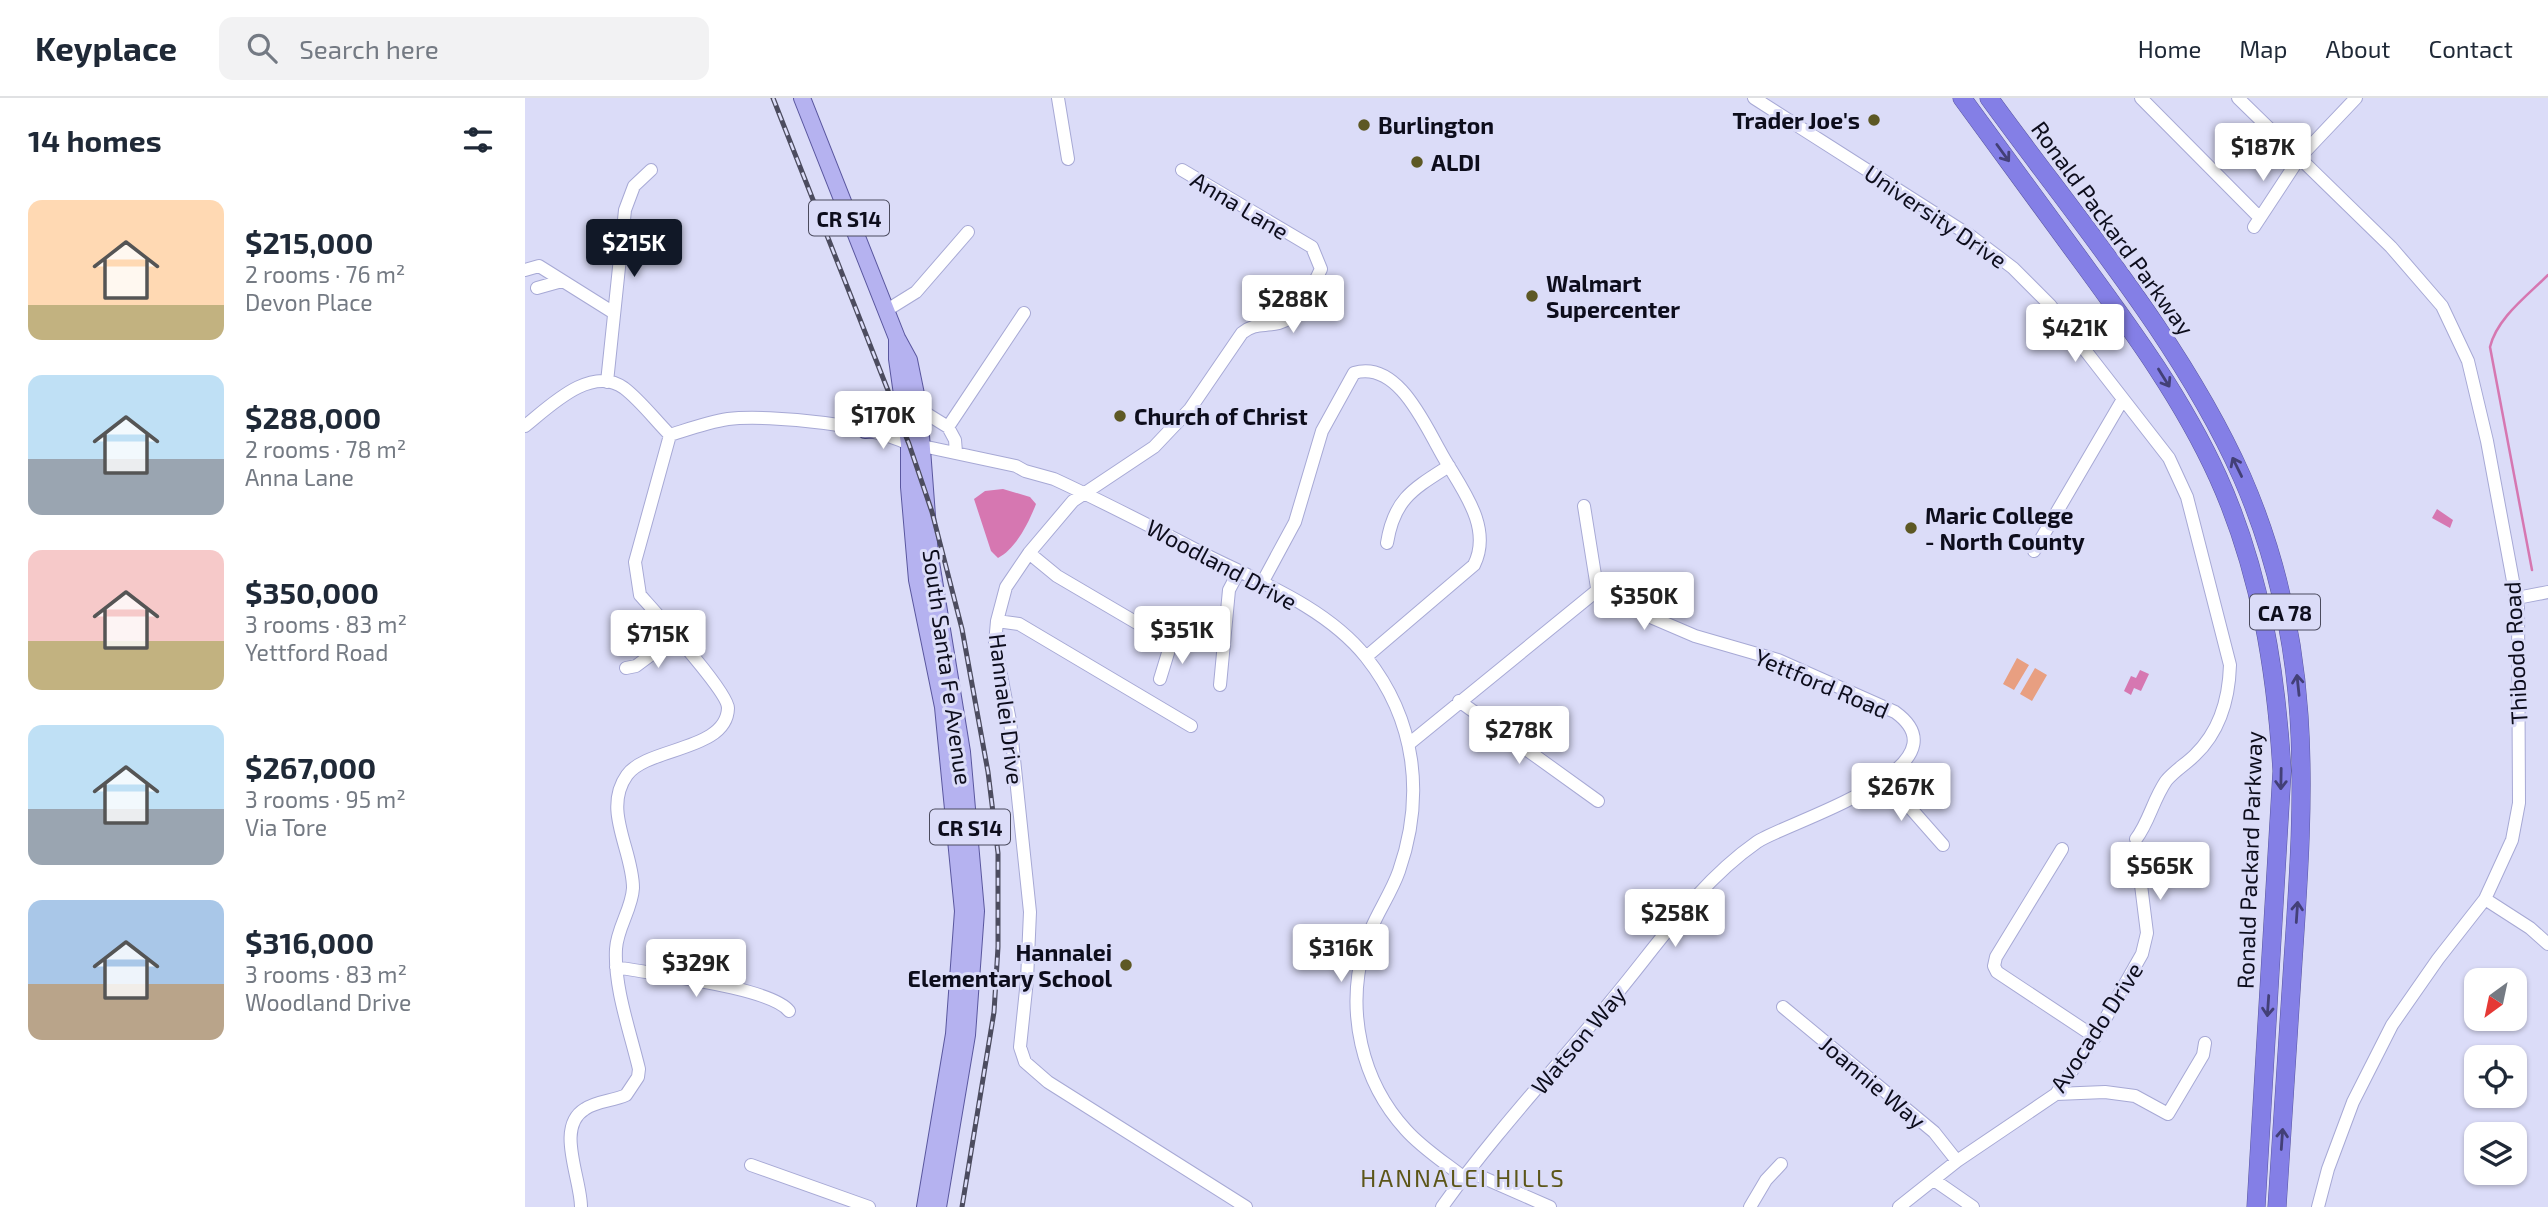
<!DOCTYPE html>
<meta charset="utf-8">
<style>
body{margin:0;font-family:"Exo 2",sans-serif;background:#f2f2f3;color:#1f2937;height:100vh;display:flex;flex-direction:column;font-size:26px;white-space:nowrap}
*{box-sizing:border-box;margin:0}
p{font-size:23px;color:#747a83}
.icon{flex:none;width:38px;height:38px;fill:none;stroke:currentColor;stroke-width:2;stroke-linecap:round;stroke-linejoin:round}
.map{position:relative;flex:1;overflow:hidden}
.sheet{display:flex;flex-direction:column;background:#fff;width:525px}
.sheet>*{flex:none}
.needle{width:46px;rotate:213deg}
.fabs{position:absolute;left:1939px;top:870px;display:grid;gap:14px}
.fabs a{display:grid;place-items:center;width:63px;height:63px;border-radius:14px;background:#fff;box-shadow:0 2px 5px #0004;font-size:35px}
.price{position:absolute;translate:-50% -60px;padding:0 16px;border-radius:7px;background:#fff;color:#222;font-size:23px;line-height:46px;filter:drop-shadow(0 2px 4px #0008)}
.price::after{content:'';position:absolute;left:50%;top:42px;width:21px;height:16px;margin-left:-10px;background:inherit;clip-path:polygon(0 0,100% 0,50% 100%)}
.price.selected{background:#111827;color:#fff}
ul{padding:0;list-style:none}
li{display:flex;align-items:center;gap:21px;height:175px;padding:0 28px}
li span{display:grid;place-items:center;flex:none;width:196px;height:140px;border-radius:14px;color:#555}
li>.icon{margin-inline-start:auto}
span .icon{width:84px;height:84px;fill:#fffc;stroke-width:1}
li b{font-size:30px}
h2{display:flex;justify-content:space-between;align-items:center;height:84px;padding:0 28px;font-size:30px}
header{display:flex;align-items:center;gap:42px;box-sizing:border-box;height:98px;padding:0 35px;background:#fff;border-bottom:2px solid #e0e1e3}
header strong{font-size:33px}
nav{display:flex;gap:38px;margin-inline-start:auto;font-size:24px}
.search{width:490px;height:63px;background:#f2f2f3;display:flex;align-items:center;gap:18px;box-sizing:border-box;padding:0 24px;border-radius:14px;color:#747a83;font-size:26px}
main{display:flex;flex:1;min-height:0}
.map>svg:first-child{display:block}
.green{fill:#e89f81}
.water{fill:#d677b1}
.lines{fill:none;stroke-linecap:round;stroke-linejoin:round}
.stream{stroke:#d677b1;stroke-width:2.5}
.minor-casing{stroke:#a7a9d5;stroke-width:14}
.major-casing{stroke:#5a579f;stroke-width:18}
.highway-casing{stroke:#5a579f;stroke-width:19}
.minor{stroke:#fff;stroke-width:12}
.major{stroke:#b5b2f0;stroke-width:16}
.highway{stroke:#847fe6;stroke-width:18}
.rail-casing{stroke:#4c4c5f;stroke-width:5}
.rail{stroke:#dbdcf8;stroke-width:2.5;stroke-dasharray:8;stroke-linecap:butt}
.oneway{stroke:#434077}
.poi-dot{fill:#5d5824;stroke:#dbdcf8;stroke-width:2.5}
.labels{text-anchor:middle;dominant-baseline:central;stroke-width:6;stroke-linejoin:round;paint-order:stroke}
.shield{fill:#dbdcf8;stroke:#4b4b5e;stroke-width:2}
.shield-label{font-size:21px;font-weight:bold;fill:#0d0d1c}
.poi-label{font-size:23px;font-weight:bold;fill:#0d0d1c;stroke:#dbdcf8;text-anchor:start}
.street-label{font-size:23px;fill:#0d0d1c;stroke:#dbdcf8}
.neighbourhood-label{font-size:24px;letter-spacing:2px;fill:#5c5619;stroke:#dbdcf8}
</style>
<header>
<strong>Keyplace</strong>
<div class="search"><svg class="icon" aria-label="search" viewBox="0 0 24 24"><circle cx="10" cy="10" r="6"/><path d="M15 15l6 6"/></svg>Search here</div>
<nav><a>Home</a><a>Map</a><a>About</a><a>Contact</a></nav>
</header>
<main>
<section class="sheet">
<h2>14 homes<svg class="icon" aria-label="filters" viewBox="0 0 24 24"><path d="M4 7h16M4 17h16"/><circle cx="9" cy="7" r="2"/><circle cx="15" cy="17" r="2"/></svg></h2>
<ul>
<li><span style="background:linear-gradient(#ffd9b3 75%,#c2b280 0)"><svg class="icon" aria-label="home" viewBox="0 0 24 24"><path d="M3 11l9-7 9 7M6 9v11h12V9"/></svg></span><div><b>$215,000</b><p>2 rooms · 76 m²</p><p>Devon Place</p></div></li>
<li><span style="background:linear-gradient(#bfe0f5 60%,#9aa5b1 0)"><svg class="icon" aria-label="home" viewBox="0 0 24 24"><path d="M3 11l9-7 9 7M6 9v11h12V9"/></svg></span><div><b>$288,000</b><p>2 rooms · 78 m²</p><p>Anna Lane</p></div></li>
<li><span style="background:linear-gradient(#f6c9c9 65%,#c2b280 0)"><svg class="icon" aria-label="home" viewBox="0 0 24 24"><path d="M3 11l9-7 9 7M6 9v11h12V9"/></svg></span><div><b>$350,000</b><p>3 rooms · 83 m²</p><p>Yettford Road</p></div></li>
<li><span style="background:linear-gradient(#bfe0f5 60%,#9aa5b1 0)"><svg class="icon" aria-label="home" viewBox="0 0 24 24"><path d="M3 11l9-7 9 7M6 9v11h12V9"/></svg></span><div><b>$267,000</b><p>3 rooms · 95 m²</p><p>Via Tore</p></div></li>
<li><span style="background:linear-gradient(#a9c7e8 60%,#b9a48a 0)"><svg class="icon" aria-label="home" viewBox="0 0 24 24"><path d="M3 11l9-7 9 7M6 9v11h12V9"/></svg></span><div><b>$316,000</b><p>3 rooms · 83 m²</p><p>Woodland Drive</p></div></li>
</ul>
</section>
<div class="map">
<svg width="2023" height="1109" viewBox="0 0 2023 1109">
<rect width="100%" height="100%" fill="#dbdcf8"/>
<path class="green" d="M 1492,560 L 1504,567 L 1489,592 L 1478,586 Z
M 1510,570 L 1522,577 L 1507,603 L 1495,596 Z"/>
<path class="water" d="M 478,391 L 505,399 L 511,406 C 504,424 491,451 473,460 L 466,453 L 449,401 L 460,393 Z
M 1912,411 L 1928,422 L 1925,430 L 1907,420 Z
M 1615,572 L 1624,576 L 1616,593 L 1609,590 L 1606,597 L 1599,593 L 1606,578 L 1611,580 Z"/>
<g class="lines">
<path class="stream" d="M 2007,472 L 1965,249 C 1972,220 2002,198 2023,177"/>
<defs>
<path id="minor" d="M 533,0 L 543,61
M 1229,0 L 1447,139 L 1488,170 L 1525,207 L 1644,360 L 1662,399 L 1705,567 C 1704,601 1695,633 1670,657 C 1661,666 1649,673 1641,683 C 1628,702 1624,724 1611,741
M 1616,0 L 1735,120
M 1713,0 L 1866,149 L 1917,208 L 1943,263 L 1962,343 L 1993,510 L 1994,705 L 1987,742 L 1960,801 L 1913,861 L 1867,927 L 1828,1004 L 1803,1071 L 1793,1109
M 657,72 L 787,149 L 796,171 C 787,189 775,219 754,225 C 739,229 731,224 717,235 L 665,311 L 629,349 L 548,403 L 504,455 L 481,489 L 472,523 L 470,546 L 485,623 L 505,814 L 502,882 L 495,949 L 500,964 L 523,984 L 721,1109
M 1729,129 L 1775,59 L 1831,0
M 0,172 L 14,168 L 89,215
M 12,190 L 37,183
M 362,212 L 391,194 L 443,134
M 82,284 L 100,112 L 109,88 L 126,72
M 394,311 L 423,329 L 499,215
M 0,328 C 24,309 66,266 99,290 C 116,303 130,322 145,337
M 423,329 L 430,342 L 431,354
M 145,337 C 164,331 183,324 203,321 C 244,316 357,327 390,350
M 388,346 L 491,368 L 500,373 L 529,381 C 581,405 631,431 681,457 C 735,484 802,510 841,559 C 891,622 900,698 874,773 C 865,799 846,823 839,850 C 821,913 836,983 881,1032 C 897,1050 919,1064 938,1079 L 950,1076 L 1025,1109
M 1059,408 L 1073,496
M 862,445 C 869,401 888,391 924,368
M 1509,453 L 1598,301
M 504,455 L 532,478 L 646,545 L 635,581
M 737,485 L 770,424 L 797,333 L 829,275 C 872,262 899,325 915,353 C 933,387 969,427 949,467 L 841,559
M 1992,500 L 2023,494
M 472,523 L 494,526 L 666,628
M 101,570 L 111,568 L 150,539
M 695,587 L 704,492 L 714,473
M 934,603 L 1073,703
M 885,645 L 1069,495 L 1095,499 L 1128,520 L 1170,538 L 1253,562 L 1370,614 C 1448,670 1259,725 1232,744 C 1172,786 1132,848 1085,904 C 1029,972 968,1037 917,1109
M 1359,680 L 1418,747
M 1537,751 L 1471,859 L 1469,868 L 1472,874 L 1570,939
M 1960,801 L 2005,830 L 2023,846
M 91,869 C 126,876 246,889 264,913
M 1258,909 L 1409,1034 L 1432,1063
M 1531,996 L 1580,994 L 1610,998 L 1643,1016 L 1678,957 L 1680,945
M 226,1067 L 344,1109
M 1409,1082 L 1448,1109
M 56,1109 C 56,1080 30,1029 60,1011 C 71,1003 88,1003 101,997 L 113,979 L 114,971 C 105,933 89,890 91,851 C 92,830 107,811 108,790 C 108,752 77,712 102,677 C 122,649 202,653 203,610 C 203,594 130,514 115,497 L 110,464 L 145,337
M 1225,1109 L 1241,1082 L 1256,1066
M 1374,1109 L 1432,1063 L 1531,996 L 1570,939 L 1617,856 L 1622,835 L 1613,763"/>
<path id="major" d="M 277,0 L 372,240 L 384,262 L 394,311 L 405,458 L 437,654 L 451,813 L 442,937 L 413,1109
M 372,241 L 372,261 L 384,346 L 384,389 L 392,482 L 418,609 L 438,813 L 429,936 L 400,1109
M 340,332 L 354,331 L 378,309"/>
<path id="highway" d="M 1437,0 C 1478,56 1519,112 1560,168 C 1609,235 1658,302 1693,379 C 1735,472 1751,572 1757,673 L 1731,1109
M 1464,0 C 1551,120 1657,244 1717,379 C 1789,544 1780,689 1768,863 C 1763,945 1757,1027 1752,1109"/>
</defs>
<use href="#minor" class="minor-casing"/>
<use href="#major" class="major-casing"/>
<use href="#highway" class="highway-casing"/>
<use href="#minor" class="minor"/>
<use href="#major" class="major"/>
<use href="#highway" class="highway"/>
<defs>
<path id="rail" d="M 248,0 L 384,346 L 407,414 L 437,531 L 463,674 L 473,755 L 473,849 L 469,914 L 437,1109"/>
</defs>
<use href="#rail" class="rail-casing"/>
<use href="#rail" class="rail"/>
</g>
<defs><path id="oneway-shaft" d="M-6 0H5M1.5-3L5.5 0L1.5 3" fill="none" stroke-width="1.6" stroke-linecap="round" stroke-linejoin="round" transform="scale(1.75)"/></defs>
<g class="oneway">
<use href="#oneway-shaft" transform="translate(1478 55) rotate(54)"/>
<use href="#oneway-shaft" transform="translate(1639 280) rotate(58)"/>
<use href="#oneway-shaft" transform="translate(1712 369) rotate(-116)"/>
<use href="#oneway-shaft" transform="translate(1773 587) rotate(-96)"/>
<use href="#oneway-shaft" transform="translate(1756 681) rotate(91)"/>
<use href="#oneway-shaft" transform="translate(1772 814) rotate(-86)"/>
<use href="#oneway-shaft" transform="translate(1743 908) rotate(94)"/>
<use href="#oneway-shaft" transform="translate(1757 1041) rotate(-86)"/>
</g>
<g class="poi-dot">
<circle cx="1349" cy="22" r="7"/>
<circle cx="839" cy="27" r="7"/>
<circle cx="892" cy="64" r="7"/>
<circle cx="1007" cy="198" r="7"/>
<circle cx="595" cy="318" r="7"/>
<circle cx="1386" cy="430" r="7"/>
<circle cx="601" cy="867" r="7"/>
</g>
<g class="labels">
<g class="shield">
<rect x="284" y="102.5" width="80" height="35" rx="5"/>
<rect x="1725" y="496.5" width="70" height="35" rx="5"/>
<rect x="405" y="711.5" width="80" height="35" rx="5"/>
</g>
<g class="shield-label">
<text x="324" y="120">CR S14</text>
<text x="1760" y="514">CA 78</text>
<text x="445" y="729">CR S14</text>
</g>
<g class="poi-label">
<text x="1335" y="22" text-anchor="end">Trader Joe's</text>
<text x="853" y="27">Burlington</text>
<text x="906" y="64">ALDI</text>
<text x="1021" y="185">Walmart<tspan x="1021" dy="26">Supercenter</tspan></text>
<text x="609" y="318">Church of Christ</text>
<text x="1400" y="417">Maric College<tspan x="1400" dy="26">- North County</tspan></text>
<text x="587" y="854" text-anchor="end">Hannalei<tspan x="587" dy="26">Elementary School</tspan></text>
</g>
<g class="street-label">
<text transform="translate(715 107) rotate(31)">Anna Lane</text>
<text transform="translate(1411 118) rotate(34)">University Drive</text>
<text transform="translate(1588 130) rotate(54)">Ronald Packard Parkway</text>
<text transform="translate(697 466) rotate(28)">Woodland Drive</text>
<text transform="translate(1990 555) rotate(-93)">Thibodo Road</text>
<text transform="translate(423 569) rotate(82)">South Santa Fe Avenue</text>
<text transform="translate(1297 585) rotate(23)">Yettford Road</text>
<text transform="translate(482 611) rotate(83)">Hannalei Drive</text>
<text transform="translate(1724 762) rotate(-88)">Ronald Packard Parkway</text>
<text transform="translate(1571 929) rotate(-57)">Avocado Drive</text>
<text transform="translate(1053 942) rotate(-50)">Watson Way</text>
<text transform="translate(1348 984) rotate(40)">Joannie Way</text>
</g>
<g class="neighbourhood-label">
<text x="938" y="1079">HANNALEI HILLS</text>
</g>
</g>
</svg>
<div class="fabs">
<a><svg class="needle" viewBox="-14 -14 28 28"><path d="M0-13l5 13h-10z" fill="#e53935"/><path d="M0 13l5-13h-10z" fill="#747a83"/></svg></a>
<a><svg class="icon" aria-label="locate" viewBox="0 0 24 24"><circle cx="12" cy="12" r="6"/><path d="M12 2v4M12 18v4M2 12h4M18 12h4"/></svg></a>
<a><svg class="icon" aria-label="layers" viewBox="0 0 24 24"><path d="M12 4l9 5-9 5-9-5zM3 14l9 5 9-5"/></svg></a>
</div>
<b class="price" style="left:1738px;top:85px">$187K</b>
<b class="price selected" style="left:109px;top:181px">$215K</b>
<b class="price" style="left:768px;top:237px">$288K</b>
<b class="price" style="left:1550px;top:266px">$421K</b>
<b class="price" style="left:358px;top:353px">$170K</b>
<b class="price" style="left:1119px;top:534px">$350K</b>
<b class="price" style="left:657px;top:568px">$351K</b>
<b class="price" style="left:133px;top:572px">$715K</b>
<b class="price" style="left:994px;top:668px">$278K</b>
<b class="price" style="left:1376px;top:725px">$267K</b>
<b class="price" style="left:1635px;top:804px">$565K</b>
<b class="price" style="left:1150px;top:851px">$258K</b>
<b class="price" style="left:816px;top:886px">$316K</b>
<b class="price" style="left:171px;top:901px">$329K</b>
</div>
</main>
